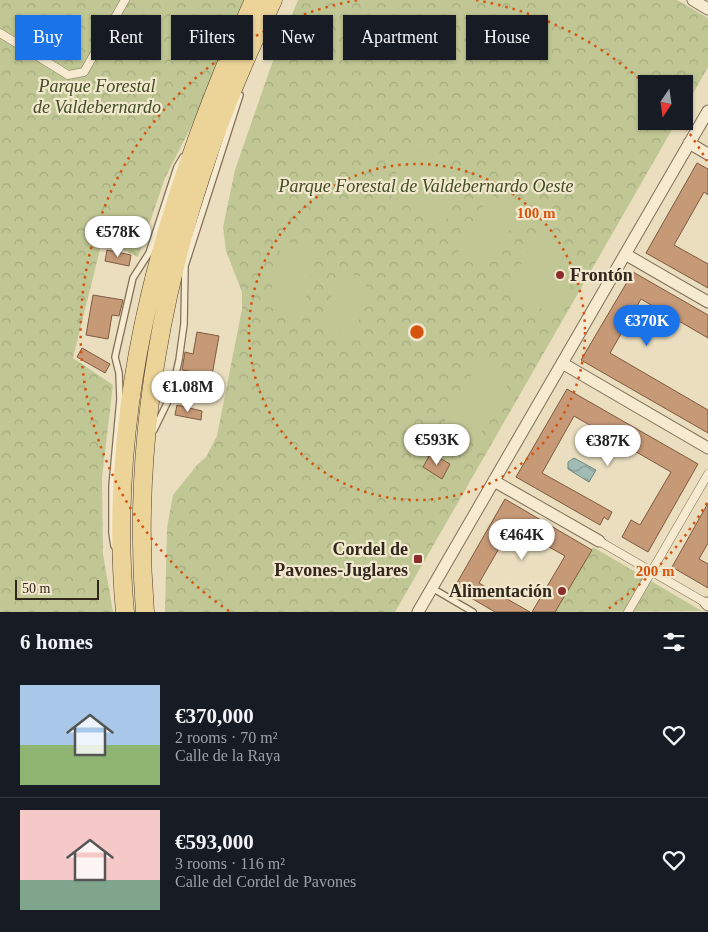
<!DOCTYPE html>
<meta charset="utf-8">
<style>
body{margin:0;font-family:"Times New Roman",serif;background:#242831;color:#f1f3f6;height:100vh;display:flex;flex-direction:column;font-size:19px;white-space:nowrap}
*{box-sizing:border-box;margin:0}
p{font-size:16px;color:#9ea1a6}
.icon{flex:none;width:28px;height:28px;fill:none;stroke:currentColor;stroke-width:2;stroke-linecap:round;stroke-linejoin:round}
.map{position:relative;height:612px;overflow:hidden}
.drawer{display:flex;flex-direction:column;background:#171b24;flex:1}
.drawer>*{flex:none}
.top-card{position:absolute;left:15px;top:15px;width:679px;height:45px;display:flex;gap:10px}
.needle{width:32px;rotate:193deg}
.controls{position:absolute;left:638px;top:75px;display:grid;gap:10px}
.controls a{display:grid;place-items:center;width:55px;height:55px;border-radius:0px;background:#171b24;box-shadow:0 1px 4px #0004;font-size:25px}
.scale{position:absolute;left:15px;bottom:12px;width:84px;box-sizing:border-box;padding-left:5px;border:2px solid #32271c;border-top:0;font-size:14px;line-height:18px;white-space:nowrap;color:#32271c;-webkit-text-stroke:4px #f2e8ce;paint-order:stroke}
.price{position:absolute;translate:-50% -42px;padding:0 11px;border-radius:18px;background:#fff;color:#222;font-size:16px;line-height:32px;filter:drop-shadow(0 1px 2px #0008)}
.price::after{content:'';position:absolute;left:50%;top:30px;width:15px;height:11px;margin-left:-8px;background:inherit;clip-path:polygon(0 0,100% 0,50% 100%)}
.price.active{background:#1a73e8;color:#fff}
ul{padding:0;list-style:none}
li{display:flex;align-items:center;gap:15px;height:125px;padding:0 20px}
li+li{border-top:1px solid #363941}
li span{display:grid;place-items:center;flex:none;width:140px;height:100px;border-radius:0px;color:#555}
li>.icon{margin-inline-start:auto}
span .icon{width:60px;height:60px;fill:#fffc;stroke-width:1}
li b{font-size:21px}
h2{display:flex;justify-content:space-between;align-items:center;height:60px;padding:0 20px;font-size:21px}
.tag{padding:0 18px;border-radius:0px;background:#171b24;box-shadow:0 1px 4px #0004;font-size:18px;line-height:45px}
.tag.active{background:#1a73e8;color:#fff}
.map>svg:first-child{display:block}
.park{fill:url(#park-crowns)}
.pitch{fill:#c0c794}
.water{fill:url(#water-waves);stroke:#6a8981}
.building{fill:#c69977;stroke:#7f5a40}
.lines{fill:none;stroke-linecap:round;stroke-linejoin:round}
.service-casing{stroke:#816f59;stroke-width:8}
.pedestrian-casing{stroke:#816f59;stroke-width:9}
.minor-casing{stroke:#816f59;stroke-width:13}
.primary-casing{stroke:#4f3d2d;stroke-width:19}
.service{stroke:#f6ebd1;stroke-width:5.5}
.pedestrian{stroke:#f6ebd1;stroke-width:8}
.minor{stroke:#f6ebd1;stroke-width:11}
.primary{stroke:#ecd398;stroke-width:18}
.ring{fill:none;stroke:#d6540e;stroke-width:2.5;stroke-dasharray:2.5 5}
.poi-dot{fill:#8c2d2d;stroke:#f2e8ce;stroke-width:2}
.labels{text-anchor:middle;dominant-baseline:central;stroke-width:4.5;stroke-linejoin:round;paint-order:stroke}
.park-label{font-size:18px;font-style:italic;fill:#424d24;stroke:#f2e8ce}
.poi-label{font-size:18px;font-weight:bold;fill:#32271c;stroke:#f2e8ce;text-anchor:end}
.centre{fill:#d6540e;stroke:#f2e8ce;stroke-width:2.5}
.ring-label{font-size:15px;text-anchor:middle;font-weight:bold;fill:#d6540e;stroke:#f2e8ce;stroke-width:4.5;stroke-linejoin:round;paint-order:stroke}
</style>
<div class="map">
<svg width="708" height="612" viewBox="0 0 708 612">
<defs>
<pattern id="park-crowns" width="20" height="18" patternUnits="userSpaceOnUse" patternTransform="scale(1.25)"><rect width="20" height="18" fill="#c0c794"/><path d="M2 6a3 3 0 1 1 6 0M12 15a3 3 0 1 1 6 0" fill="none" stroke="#a5ab7f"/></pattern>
<pattern id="water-waves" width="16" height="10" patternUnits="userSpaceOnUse" patternTransform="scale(1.25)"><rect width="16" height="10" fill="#a2bcb5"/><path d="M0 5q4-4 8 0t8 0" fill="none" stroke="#859992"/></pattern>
</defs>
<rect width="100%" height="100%" fill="#eadebf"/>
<path class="park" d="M 0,0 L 245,0 L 195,119 L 165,178 L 138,257 L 102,241 L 73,358 L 113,385 L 102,477 L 103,554 L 113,612 L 0,612 Z
M 298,0 L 677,0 L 708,18 L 708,67 L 684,109 L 684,84 L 646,84 L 646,121 L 677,121 L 395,612 L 165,612 L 167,528 L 173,495 L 197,465 L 206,457 L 217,436 L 242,309 L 242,292 L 226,251 L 223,227 L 235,170 L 270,69 Z
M 593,547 L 702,611 L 555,612 Z"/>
<path class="pitch" d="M 412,145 L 469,177 L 443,224 L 386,192 Z
M 490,194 L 521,211 L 487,270 L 457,253 Z
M 538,235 L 584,261 L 553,315 L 507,289 Z
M 282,241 L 316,248 L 302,315 L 268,307 Z
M 337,271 L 368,278 L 355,337 L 324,330 Z
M 479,361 L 511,379 L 475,444 L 442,426 Z"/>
<path class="water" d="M 574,458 L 596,470 L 589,482 L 568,469 L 568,462 Z"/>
<path class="building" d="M 697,163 L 708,169 L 708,195 L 704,192 L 674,245 L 708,264 L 708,288 L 646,253 Z
M 107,250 L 131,255 L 129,266 L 105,261 Z
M 633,272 L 708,315 L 708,338 L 641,299 L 610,353 L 708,410 L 708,433 L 581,360 Z
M 93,295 L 123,300 L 119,316 L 112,315 L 108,339 L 86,335 Z
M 197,332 L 219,336 L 212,375 L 182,370 L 185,352 L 193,354 Z
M 82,348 L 110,364 L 105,373 L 77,357 Z
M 567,389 L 698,464 L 648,552 L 622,537 L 631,520 L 640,525 L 671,472 L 574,416 L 542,473 L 612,512 L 608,520 L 604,517 L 600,525 L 516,477 Z
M 177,405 L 202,411 L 201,420 L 175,415 Z
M 431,453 L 450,464 L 442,479 L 423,467 Z
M 505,499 L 592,550 L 555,612 L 532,612 L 565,556 L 512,526 L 479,583 L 530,612 L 495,612 L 454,588 Z
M 708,503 L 708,543 L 699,559 L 708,564 L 708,588 L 672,567 Z"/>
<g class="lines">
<defs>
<path id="service" d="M 154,430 L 171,395 L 179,360 L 184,324 L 185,266 L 240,95
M 114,546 L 112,533 L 112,486 L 120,399 L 119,373 L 115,357 L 133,278 L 149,253 L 177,167 L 183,157
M 432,588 L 473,612"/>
<path id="pedestrian" d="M 0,33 L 68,75 L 84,72 L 125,0
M 599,541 L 706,603
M 628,612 L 708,474"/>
<path id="minor" d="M 693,0 L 708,9
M 689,143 L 708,154
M 625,254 L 708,302
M 562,363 L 708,448
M 494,481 L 599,541
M 706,603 L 708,605
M 418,612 L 708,111"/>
<path id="primary" d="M 125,612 C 105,399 167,192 254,0
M 145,612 C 128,401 180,189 273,0"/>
</defs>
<use href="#service" class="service-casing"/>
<use href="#pedestrian" class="pedestrian-casing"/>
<use href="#minor" class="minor-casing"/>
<use href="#primary" class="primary-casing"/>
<use href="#service" class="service"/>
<use href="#pedestrian" class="pedestrian"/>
<use href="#minor" class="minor"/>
<use href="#primary" class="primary"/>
</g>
<g class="ring">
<circle cx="417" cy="332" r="168"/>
<path d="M707 503A337 337 0 0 1 605 611M229 611A337 337 0 0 1 358 0M476 0A337 337 0 0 1 645 84M681 122A337 337 0 0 1 707 161"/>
</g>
<g class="poi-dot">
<circle cx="560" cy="275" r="5"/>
<rect x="413" y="554" width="10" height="10" rx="2.5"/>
<circle cx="562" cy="591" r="5"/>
</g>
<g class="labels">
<g class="park-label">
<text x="97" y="86">Parque Forestal<tspan x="97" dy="21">de Valdebernardo</tspan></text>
<text x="426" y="186">Parque Forestal de Valdebernardo Oeste</text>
</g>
<g class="poi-label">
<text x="570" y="275" text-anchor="start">Frontón</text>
<text x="408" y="549">Cordel de<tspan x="408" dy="21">Pavones-Juglares</tspan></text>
<text x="552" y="591">Alimentación</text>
</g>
</g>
<circle cx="417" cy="332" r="8" class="centre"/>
<g class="ring-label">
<text x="536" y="218">100 m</text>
<text x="655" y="576">200 m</text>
</g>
</svg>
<div class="controls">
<a><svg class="needle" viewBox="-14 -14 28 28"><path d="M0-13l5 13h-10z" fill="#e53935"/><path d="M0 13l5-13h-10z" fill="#9ea1a6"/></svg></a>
</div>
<div class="scale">50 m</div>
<b class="price" style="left:118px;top:258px">€578K</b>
<b class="price active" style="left:647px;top:347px">€370K</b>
<b class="price" style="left:188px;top:413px">€1.08M</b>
<b class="price" style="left:437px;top:466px">€593K</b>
<b class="price" style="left:608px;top:467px">€387K</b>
<b class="price" style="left:522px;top:561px">€464K</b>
<div class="top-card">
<a class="tag active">Buy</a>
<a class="tag">Rent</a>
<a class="tag">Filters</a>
<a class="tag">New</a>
<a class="tag">Apartment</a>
<a class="tag">House</a>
</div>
</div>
<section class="drawer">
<h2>6 homes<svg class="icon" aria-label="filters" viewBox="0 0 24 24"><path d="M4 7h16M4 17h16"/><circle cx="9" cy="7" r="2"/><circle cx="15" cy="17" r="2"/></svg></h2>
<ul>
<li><span style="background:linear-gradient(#a9c7e8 60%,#8fb573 0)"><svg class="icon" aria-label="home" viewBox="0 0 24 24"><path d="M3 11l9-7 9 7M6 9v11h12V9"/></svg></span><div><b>€370,000</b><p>2 rooms · 70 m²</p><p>Calle de la Raya</p></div><svg class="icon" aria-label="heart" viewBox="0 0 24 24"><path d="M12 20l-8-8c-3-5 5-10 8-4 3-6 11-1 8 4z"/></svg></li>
<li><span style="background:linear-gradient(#f6c9c9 70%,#7fa58c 0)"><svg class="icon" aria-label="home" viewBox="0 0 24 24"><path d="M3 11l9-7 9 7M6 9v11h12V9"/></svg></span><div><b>€593,000</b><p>3 rooms · 116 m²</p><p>Calle del Cordel de Pavones</p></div><svg class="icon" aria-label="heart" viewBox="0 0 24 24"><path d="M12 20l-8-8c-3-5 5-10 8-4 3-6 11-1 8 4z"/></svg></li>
</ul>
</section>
